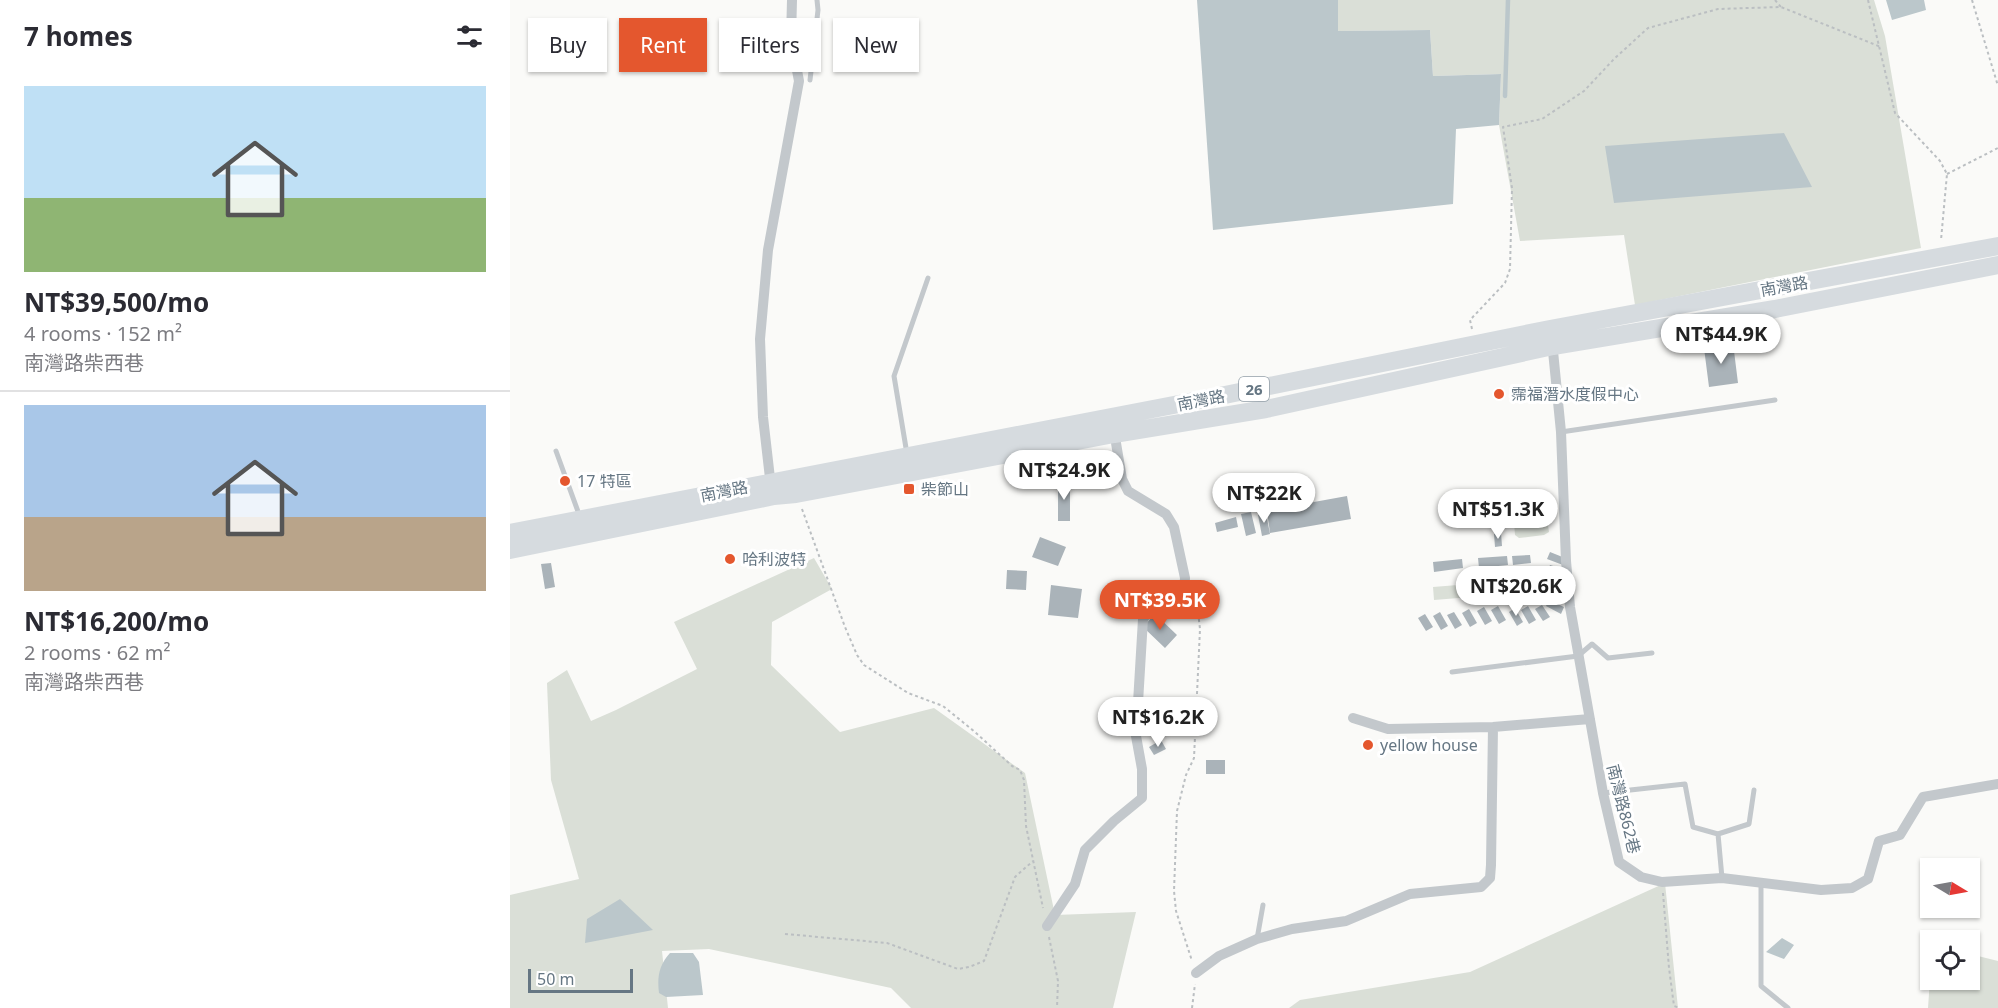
<!DOCTYPE html>
<meta charset="utf-8">
<style>
body{margin:0;font-family:"Noto Sans","Noto Sans TC",sans-serif;background:#f2f2f3;color:#2b2b33;height:100vh;display:flex;flex-direction:column;font-size:22px;white-space:nowrap}
*{box-sizing:border-box;margin:0}
p{font-size:20px;color:#7c7c81}
.icon{flex:none;width:33px;height:33px;fill:none;stroke:currentColor;stroke-width:2;stroke-linecap:round;stroke-linejoin:round}
.map{position:relative;flex:1;overflow:hidden}
.drawer{display:flex;flex-direction:column;background:#fff;width:510px}
.drawer>*{flex:none}
.hud{position:absolute;left:18px;top:18px;width:570px;height:54px;display:flex;gap:12px}
.needle{width:39px;rotate:100deg}
.fabs{position:absolute;left:1410px;top:858px;display:grid;gap:12px}
.fabs a{display:grid;place-items:center;width:60px;height:60px;border-radius:0px;background:#fff;box-shadow:0 2px 4px #0004;font-size:30px}
.scale{position:absolute;left:18px;bottom:15px;width:105px;box-sizing:border-box;padding-left:6px;border:3px solid #657683;border-top:0;font-size:16px;line-height:21px;white-space:nowrap;color:#657683;-webkit-text-stroke:4px #fff;paint-order:stroke}
.price{position:absolute;translate:-50% -51px;padding:0 14px;border-radius:21px;background:#fff;color:#222;font-size:20px;line-height:39px;filter:drop-shadow(0 2px 3px #0008)}
.price::after{content:'';position:absolute;left:50%;top:36px;width:18px;height:14px;margin-left:-9px;background:inherit;clip-path:polygon(0 0,100% 0,50% 100%)}
.price.active{background:#e4572e;color:#fff}
ul{padding:0;list-style:none}
li{display:grid;align-content:center;gap:12px;height:318px;padding:0 24px}
li+li{border-top:2px solid #e1e1e2}
li span{display:grid;place-items:center;height:186px;border-radius:0px;color:#555}
li>.icon{margin-inline-start:auto}
span .icon{width:108px;height:108px;fill:#fffc;stroke-width:1}
li b{font-size:26px}
h2{display:flex;justify-content:space-between;align-items:center;height:72px;padding:0 24px;font-size:26px}
.pill{padding:0 21px;border-radius:0px;background:#fff;box-shadow:0 2px 4px #0004;font-size:21px;line-height:54px}
.pill.active{background:#e4572e;color:#fff}
main{display:flex;flex:1;min-height:0}
.map>svg:first-child{display:block}
.green{fill:#dadfd7}
.water{fill:#bbc7cb}
.lines{fill:none;stroke-linecap:round;stroke-linejoin:round}
.stream{stroke:#bbc7cb;stroke-width:4.5}
.building{fill:#aab3b9}
.path{stroke:#bbbfc2;stroke-width:2;stroke-dasharray:3 3;stroke-linecap:butt}
.service{stroke:#c3c8cc;stroke-width:5}
.minor{stroke:#c3c8cc;stroke-width:10}
.primary{stroke:#d6dbdf;stroke-width:18}
.poi-dot{fill:#e4572e;stroke:#fff;stroke-width:2}
.labels{text-anchor:middle;dominant-baseline:central;stroke-width:6;stroke-linejoin:round;paint-order:stroke}
.shield{fill:#fff;stroke:#939fa8;stroke-width:1.5}
.shield-label{font-size:15px;font-weight:bold;fill:#657683}
.street-label{font-size:16px;fill:#657683;stroke:#fff}
.poi-label{font-size:16px;fill:#657683;stroke:#fff;text-anchor:start}
</style>
<main>
<section class="drawer">
<h2>7 homes<svg class="icon" aria-label="filters" viewBox="0 0 24 24"><path d="M4 7h16M4 17h16"/><circle cx="9" cy="7" r="2"/><circle cx="15" cy="17" r="2"/></svg></h2>
<ul>
<li><span style="background:linear-gradient(#bfe0f5 60%,#8fb573 0)"><svg class="icon" aria-label="home" viewBox="0 0 24 24"><path d="M3 11l9-7 9 7M6 9v11h12V9"/></svg></span><div><b>NT$39,500/mo</b><p>4 rooms · 152 m²</p><p>南灣路柴西巷</p></div></li>
<li><span style="background:linear-gradient(#a9c7e8 60%,#b9a48a 0)"><svg class="icon" aria-label="home" viewBox="0 0 24 24"><path d="M3 11l9-7 9 7M6 9v11h12V9"/></svg></span><div><b>NT$16,200/mo</b><p>2 rooms · 62 m²</p><p>南灣路柴西巷</p></div></li>
</ul>
</section>
<div class="map">
<svg width="1488" height="1008" viewBox="0 0 1488 1008">
<rect width="100%" height="100%" fill="#fafaf8"/>
<path class="green" d="M 828,0 L 1364,0 L 1375,36 L 1411,248 L 1125,305 L 1114,235 L 1010,241 L 989,125 L 991,74 L 923,76 L 920,30 L 828,31 Z
M 1032,515 L 1037,518 L 1039,532 L 1034,535 L 1009,538 L 1005,535 L 1004,522 L 1008,518 Z
M 304,558 L 322,589 L 262,622 L 261,665 L 330,732 L 424,708 L 515,773 L 545,915 L 626,912 L 603,1008 L 401,1008 L 381,988 L 199,949 L 152,951 L 158,1008 L 0,1008 L 0,895 L 69,879 L 41,780 L 37,683 L 57,670 L 81,721 L 106,710 L 187,669 L 164,622 Z
M 1027,577 L 1028,591 L 971,597 L 970,582 Z
M 960,584 L 961,597 L 924,600 L 923,587 Z
M 1155,883 L 1168,1008 L 779,1008 L 790,1000 L 960,972 Z
M 1460,954 L 1488,961 L 1488,1008 L 1418,1008 L 1420,979 L 1460,980 Z"/>
<path class="water" d="M 687,0 L 828,0 L 828,31 L 920,30 L 923,76 L 991,74 L 989,125 L 946,129 L 943,204 L 703,230 Z
M 1376,0 L 1414,0 L 1416,10 L 1382,20 Z
M 1274,133 L 1302,187 L 1104,203 L 1095,146 Z
M 110,899 L 143,930 L 75,943 L 77,919 Z
M 1272,938 L 1284,945 L 1274,959 L 1256,952 Z
M 160,953 L 183,953 L 189,962 L 193,995 L 156,997 L 149,993 C 147,977 149,965 160,953 Z"/>
<g class="lines">
<path class="stream" d="M 995,96 L 998,0"/>
</g>
<path class="building" d="M 1223,343 L 1228,383 L 1199,387 L 1194,348 Z
M 548,481 L 560,481 L 560,521 L 548,521 Z
M 1030,492 L 1032,499 L 1017,502 L 1016,495 Z
M 837,496 L 841,519 L 760,533 L 757,511 L 766,509 L 765,505 L 776,504 L 776,499 L 780,499 L 781,503 L 793,500 L 793,504 Z
M 1003,497 L 1005,504 L 991,506 L 990,500 Z
M 989,509 L 990,522 L 983,523 L 981,510 Z
M 741,512 L 746,533 L 736,536 L 731,514 Z
M 756,513 L 760,534 L 752,536 L 748,515 Z
M 726,517 L 728,527 L 707,532 L 705,523 Z
M 991,533 L 992,546 L 985,547 L 984,534 Z
M 530,537 L 556,547 L 548,566 L 522,557 Z
M 1040,552 L 1055,558 L 1053,565 L 1037,559 Z
M 1020,555 L 1021,563 L 1003,565 L 1002,556 Z
M 997,556 L 998,565 L 969,568 L 968,558 Z
M 952,559 L 953,568 L 924,572 L 923,562 Z
M 41,563 L 45,587 L 35,589 L 31,564 Z
M 1040,565 L 1056,570 L 1053,577 L 1037,572 Z
M 497,570 L 517,571 L 516,590 L 496,589 Z
M 1041,578 L 1056,583 L 1054,590 L 1038,585 Z
M 541,585 L 572,589 L 568,618 L 538,615 Z
M 1040,590 L 1056,595 L 1053,602 L 1037,597 Z
M 1039,600 L 1054,607 L 1051,614 L 1036,606 Z
M 1032,605 L 1040,617 L 1033,621 L 1025,609 Z
M 988,606 L 996,620 L 989,624 L 981,610 Z
M 1018,606 L 1026,620 L 1019,624 L 1011,610 Z
M 974,607 L 982,621 L 975,625 L 967,611 Z
M 1005,608 L 1013,622 L 1007,626 L 999,612 Z
M 959,609 L 967,623 L 960,627 L 952,613 Z
M 930,612 L 938,626 L 931,630 L 923,616 Z
M 944,612 L 952,625 L 945,629 L 937,615 Z
M 645,614 L 667,635 L 655,648 L 633,627 Z
M 915,614 L 923,627 L 916,631 L 908,618 Z
M 651,740 L 656,749 L 644,755 L 639,747 Z
M 696,760 L 715,760 L 715,774 L 696,774 Z"/>
<g class="lines">
<path class="path" d="M 1265,0 L 1271,7
M 1358,0 L 1385,113 L 1430,161 L 1437,174 L 1431,240
M 1462,0 L 1488,86
M 1437,174 L 1488,148
M 962,329 L 960,320 L 995,283 L 1000,269 L 1002,188 L 993,127 L 1032,119 L 1074,91 L 1104,59 L 1138,28 L 1208,9 L 1271,7 L 1371,47
M 292,509 L 335,627 L 347,655 L 354,665 L 398,693 L 433,706 L 465,732 L 502,766 L 510,770 L 514,780 L 516,826 L 533,908
M 682,603 L 688,612 L 690,629 L 684,758 L 676,775 L 667,811 L 664,891 L 666,911 L 682,961
M 1153,893 L 1159,968 L 1164,1006 L 1170,1008
M 275,934 L 377,943 L 448,969 L 459,967 L 474,961 L 505,877 L 523,861
M 539,937 L 548,981 L 547,1008
M 682,1008 L 685,984"/>
<path class="service" d="M 300,80 L 308,10 L 307,0
M 1051,432 L 1265,400
M 46,451 L 70,517
M 397,454 L 384,376 L 418,278
M 942,672 L 1068,656 L 1082,644 L 1098,658 L 1142,653
M 1093,793 L 1175,784 L 1183,827 L 1208,834 L 1239,824 L 1244,790
M 1208,834 L 1212,878
M 1251,881 L 1251,986 L 1278,1008
M 747,939 L 753,905"/>
<path class="minor" d="M 1042,341 L 1051,432 L 1056,561 L 1060,607 L 1093,793 L 1109,862 L 1131,877 L 1152,882 L 1212,878 L 1311,890 L 1342,888 L 1358,879 L 1369,841 L 1390,835 L 1413,797 L 1488,784
M 261,487 L 253,417 L 250,339 L 258,250 L 289,81 L 281,39 L 282,0
M 843,718 L 878,729 L 983,727 L 1080,719
M 537,926 L 565,884 L 575,850 L 604,821 L 632,798 L 632,769 L 626,736 L 633,619 L 638,612 L 665,602 L 674,592 L 675,578 L 664,527 L 656,514 L 618,491 L 612,479 L 604,431
M 686,973 L 709,956 L 747,939 L 782,929 L 836,921 L 900,894 L 971,887 L 980,878 L 981,865 L 983,727"/>
<path class="primary" d="M 0,533 L 700,398 L 1040,329 L 1488,246
M 0,550 L 264,496 L 286,494 L 604,434 L 756,409 L 1043,346 L 1265,309 L 1488,265"/>
</g>
<g class="poi-dot">
<circle cx="989" cy="394" r="6"/>
<circle cx="55" cy="481" r="6"/>
<rect x="393" y="483" width="12" height="12" rx="3"/>
<circle cx="220" cy="559" r="6"/>
<circle cx="858" cy="745" r="6"/>
</g>
<g class="labels">
<rect class="shield" x="729" y="377" width="30" height="24" rx="4.5"/>
<g class="shield-label">
<text x="744" y="389">26</text>
</g>
<g class="street-label">
<text transform="translate(1274 286) rotate(-10)">南灣路</text>
<text transform="translate(691 400) rotate(-11)">南灣路</text>
<text transform="translate(214 491) rotate(-11)">南灣路</text>
<text transform="translate(1114 809) rotate(76)">南灣路862巷</text>
</g>
<g class="poi-label">
<text x="1001" y="394">霈福潛水度假中心</text>
<text x="67" y="481">17 特區</text>
<text x="411" y="489">柴節山</text>
<text x="232" y="559">哈利波特</text>
<text x="870" y="745">yellow house</text>
</g>
</g>
</svg>
<div class="fabs">
<a><svg class="needle" viewBox="-14 -14 28 28"><path d="M0-13l5 13h-10z" fill="#e53935"/><path d="M0 13l5-13h-10z" fill="#7c7c81"/></svg></a>
<a><svg class="icon" aria-label="locate" viewBox="0 0 24 24"><circle cx="12" cy="12" r="6"/><path d="M12 2v4M12 18v4M2 12h4M18 12h4"/></svg></a>
</div>
<div class="scale">50 m</div>
<b class="price" style="left:1211px;top:365px">NT$44.9K</b>
<b class="price" style="left:554px;top:501px">NT$24.9K</b>
<b class="price" style="left:754px;top:524px">NT$22K</b>
<b class="price" style="left:988px;top:540px">NT$51.3K</b>
<b class="price" style="left:1006px;top:617px">NT$20.6K</b>
<b class="price active" style="left:650px;top:631px">NT$39.5K</b>
<b class="price" style="left:648px;top:748px">NT$16.2K</b>
<div class="hud">
<a class="pill">Buy</a>
<a class="pill active">Rent</a>
<a class="pill">Filters</a>
<a class="pill">New</a>
</div>
</div>
</main>
